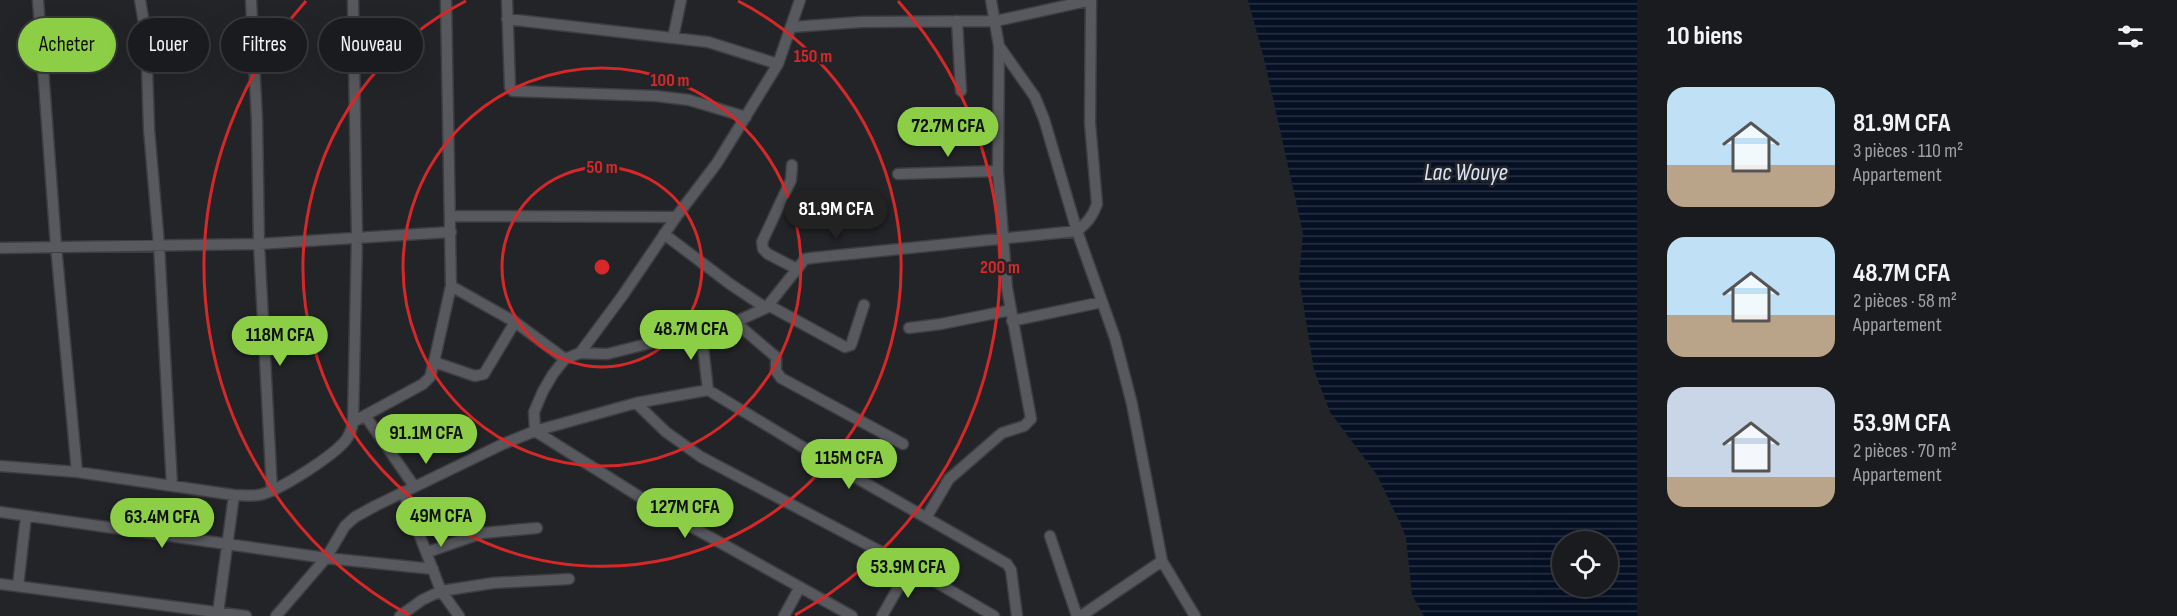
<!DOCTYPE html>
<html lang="fr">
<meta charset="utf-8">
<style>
body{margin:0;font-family:"Sofia Sans Condensed",sans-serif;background:#232427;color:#f1f3f6;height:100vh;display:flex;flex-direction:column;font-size:22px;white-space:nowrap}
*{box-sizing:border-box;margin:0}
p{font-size:20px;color:#9fa1a4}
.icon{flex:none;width:33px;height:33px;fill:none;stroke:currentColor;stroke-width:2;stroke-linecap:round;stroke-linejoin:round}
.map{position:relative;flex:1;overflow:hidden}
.sheet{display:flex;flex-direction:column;background:#1a1b1e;width:540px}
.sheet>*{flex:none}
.banner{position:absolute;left:18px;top:18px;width:570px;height:54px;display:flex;gap:12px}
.fabs{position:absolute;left:1552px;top:531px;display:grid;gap:12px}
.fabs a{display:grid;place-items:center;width:66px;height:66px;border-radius:50%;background:#1a1b1e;box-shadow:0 6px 24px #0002,0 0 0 2px #38393c;font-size:30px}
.price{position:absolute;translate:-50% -51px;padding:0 14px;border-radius:21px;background:#8cce45;color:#111;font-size:20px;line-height:39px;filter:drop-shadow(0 2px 3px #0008)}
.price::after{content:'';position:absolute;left:50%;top:36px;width:18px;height:14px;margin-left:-9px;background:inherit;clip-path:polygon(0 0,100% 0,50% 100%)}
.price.active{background:#222;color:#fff}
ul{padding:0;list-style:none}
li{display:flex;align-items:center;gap:18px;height:150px;padding:0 30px}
li span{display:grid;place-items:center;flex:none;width:168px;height:120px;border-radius:18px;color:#555}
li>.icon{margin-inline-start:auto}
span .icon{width:72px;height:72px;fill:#fffc;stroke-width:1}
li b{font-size:26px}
h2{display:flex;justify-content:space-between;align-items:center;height:72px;padding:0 30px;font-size:26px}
.pill{padding:0 21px;border-radius:27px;background:#1a1b1e;box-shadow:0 6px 24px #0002,0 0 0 2px #38393c;font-size:21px;line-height:54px}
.pill.active{background:#8cce45;color:#111}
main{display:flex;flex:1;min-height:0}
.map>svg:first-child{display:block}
.water{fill:url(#water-rules);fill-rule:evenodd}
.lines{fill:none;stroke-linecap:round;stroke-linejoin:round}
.minor-casing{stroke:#3d3e41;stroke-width:13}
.minor{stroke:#58595e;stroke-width:10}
.ring{fill:none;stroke:#d62828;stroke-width:3}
.labels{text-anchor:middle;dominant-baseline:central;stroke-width:5;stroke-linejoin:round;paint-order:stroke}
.water-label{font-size:24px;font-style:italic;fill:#d9e4f8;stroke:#232428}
.centre{fill:#d62828;stroke:#232428;stroke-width:3}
.ring-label{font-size:18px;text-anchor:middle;font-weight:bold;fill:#d62828;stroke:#232428;stroke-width:5;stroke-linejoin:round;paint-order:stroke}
</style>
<main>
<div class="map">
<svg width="1637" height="616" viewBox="0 0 1637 616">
<defs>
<pattern id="water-rules" width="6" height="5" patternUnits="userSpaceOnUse" patternTransform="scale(1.5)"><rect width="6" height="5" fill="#061024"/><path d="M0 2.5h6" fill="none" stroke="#2a3243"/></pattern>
</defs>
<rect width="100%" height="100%" fill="#232428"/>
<path class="water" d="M 1248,0 L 1637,0 L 1637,616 L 1424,616 L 1412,595 L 1406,538 L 1401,525 L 1377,475 L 1330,412 L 1314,370 L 1299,278 L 1303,233 L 1265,63 ZM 1563,542 L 1608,542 L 1608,586 L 1563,586 Z"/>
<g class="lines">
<defs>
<path id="minor" d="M 38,0 L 56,246 L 77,472
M 140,0 L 146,35 L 149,129 L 159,245 L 172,486
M 251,0 L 257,121 L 259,244 L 272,491
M 507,0 L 510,87 L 513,91 L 656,96 L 689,100 L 746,117
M 800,0 L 778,64 L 717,163 L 676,217 L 623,295 L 580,353 L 565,359 L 553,374 L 543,391 L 534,412 L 535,431 L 656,507 L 852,616
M 991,0 L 999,46 L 1035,97 L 1044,119 L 1077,231 L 1115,338 L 1132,404 L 1162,561 L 1195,616
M 507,19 L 708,42 L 778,64
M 957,21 L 961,91
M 792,27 L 861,22 L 996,21 L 1091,0
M 673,38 L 681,0
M 792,165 L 791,180 L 762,242 L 763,249 L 768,254 L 797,269
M 898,174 L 998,171
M 450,216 L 676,217
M 664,234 L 730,284 L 766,308
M 0,248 L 259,244 L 451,232
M 451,286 L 515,322 L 565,359
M 768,305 L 845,347 L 851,345 L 864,305
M 1012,321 L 1102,302
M 735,322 L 776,357 L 776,371 L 781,378 L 903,444
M 909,328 L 941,324 L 1011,310
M 701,329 L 708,390
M 580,353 L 607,354 L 735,322 L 766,308 L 797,269 L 805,259 L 811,258 L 1077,231 C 1087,223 1093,216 1097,204 L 1090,123 L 1091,0
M 434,362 L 475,376 L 484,374 L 515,322
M 636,403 L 666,432 L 701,457 L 910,567 L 994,616
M 366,417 L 414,486
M 353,422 L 423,384 L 430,377 L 434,362 L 451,286 L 446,0
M 0,466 L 77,472 L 234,495 C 243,495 254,497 263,494 C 283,488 333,456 346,440 C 350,434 352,429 353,422 L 357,237 L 353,0
M 403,492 L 441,591 L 459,616
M 0,512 L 326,558 L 433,569
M 926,518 L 949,479 L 1002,433 L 1024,426 L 1031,419 L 1007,288 L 998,171 L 999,46
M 1050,536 L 1077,616
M 428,552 L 482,533 L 537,528
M 0,584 L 246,616
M 18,586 L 26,516
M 218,613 L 234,495
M 276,616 L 326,558 L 345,526 L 355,517 L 375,506 L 503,444 L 535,431 L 636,403 L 708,390 L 806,449 L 1007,564 L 1011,570 L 1017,616
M 400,616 L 422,600 L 441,591 L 493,583 L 569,579
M 784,616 L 800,587
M 882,616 L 910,567
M 1081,616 L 1162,561"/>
</defs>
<use href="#minor" class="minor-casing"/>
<use href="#minor" class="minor"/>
</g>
<g class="ring">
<circle cx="602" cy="267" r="100"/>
<circle cx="602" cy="267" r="199"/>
<path d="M738 1A299 299 0 1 1 466 1"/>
<path d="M409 615A398 398 0 0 1 306 1M898 1A398 398 0 0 1 795 615"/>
</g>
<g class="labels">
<g class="water-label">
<text x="1466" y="172">Lac Wouye</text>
</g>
</g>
<circle cx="602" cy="267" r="9" class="centre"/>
<g class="ring-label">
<text x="813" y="62">150 m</text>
<text x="670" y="86">100 m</text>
<text x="602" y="173">50 m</text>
<text x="1000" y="273">200 m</text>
</g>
</svg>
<div class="fabs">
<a><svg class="icon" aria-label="locate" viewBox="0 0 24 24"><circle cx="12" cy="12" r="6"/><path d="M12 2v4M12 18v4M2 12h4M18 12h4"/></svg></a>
</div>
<b class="price" style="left:948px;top:158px">72.7M CFA</b>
<b class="price active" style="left:836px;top:241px">81.9M CFA</b>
<b class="price" style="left:691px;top:361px">48.7M CFA</b>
<b class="price" style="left:280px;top:367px">118M CFA</b>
<b class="price" style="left:426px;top:465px">91.1M CFA</b>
<b class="price" style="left:849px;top:490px">115M CFA</b>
<b class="price" style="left:685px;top:539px">127M CFA</b>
<b class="price" style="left:441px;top:548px">49M CFA</b>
<b class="price" style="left:162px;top:549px">63.4M CFA</b>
<b class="price" style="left:908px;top:599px">53.9M CFA</b>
<div class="banner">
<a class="pill active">Acheter</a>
<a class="pill">Louer</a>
<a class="pill">Filtres</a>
<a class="pill">Nouveau</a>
</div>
</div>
<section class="sheet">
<h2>10 biens<svg class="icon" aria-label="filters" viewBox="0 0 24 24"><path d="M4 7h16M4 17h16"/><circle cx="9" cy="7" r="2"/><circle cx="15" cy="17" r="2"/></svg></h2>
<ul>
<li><span style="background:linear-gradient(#bfe0f5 65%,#b9a48a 0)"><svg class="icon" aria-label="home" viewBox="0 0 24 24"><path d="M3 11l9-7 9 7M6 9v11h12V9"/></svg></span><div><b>81.9M CFA</b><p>3 pièces · 110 m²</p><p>Appartement</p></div></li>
<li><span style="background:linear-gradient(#bfe0f5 65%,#b9a48a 0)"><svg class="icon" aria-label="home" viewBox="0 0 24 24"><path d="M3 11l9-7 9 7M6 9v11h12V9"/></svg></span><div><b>48.7M CFA</b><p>2 pièces · 58 m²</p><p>Appartement</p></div></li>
<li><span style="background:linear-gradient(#c9d6e8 75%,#b9a48a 0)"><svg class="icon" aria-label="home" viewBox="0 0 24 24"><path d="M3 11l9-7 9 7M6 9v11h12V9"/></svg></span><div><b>53.9M CFA</b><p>2 pièces · 70 m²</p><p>Appartement</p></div></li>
</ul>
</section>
</main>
